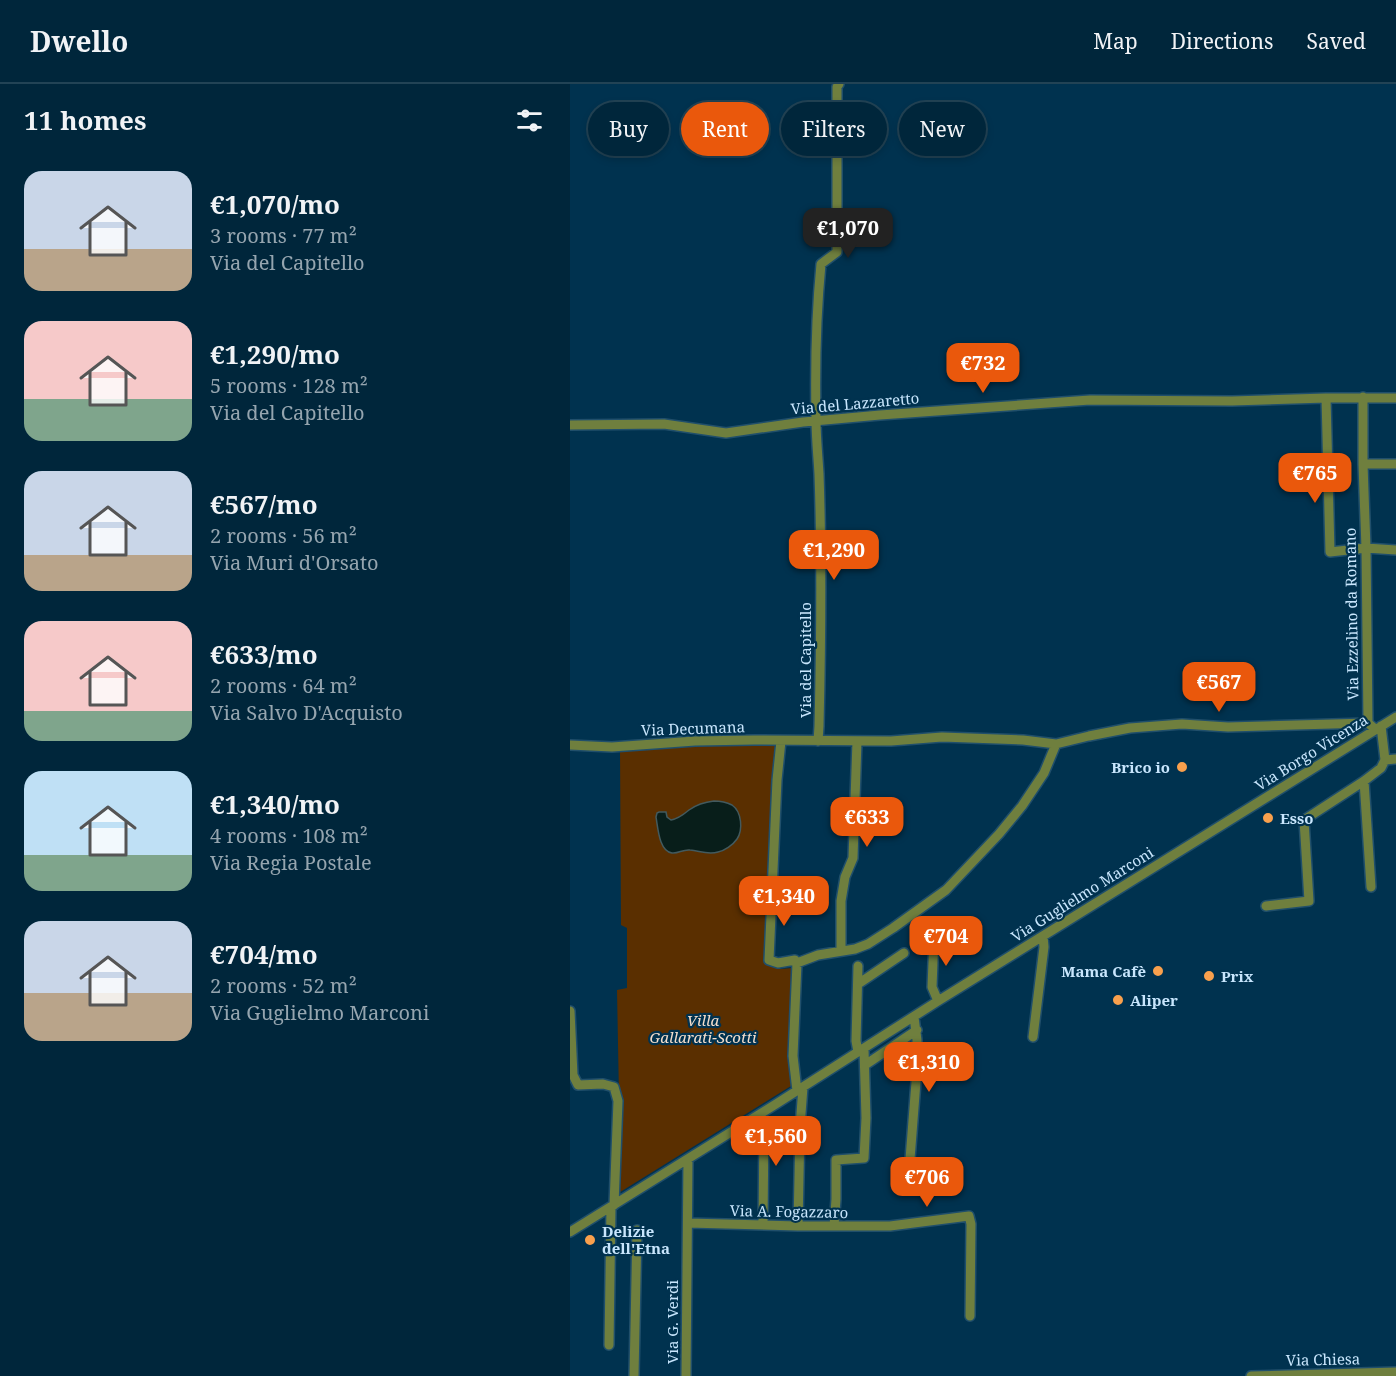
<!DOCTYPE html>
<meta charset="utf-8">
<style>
body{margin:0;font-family:"Noto Serif",serif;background:#0a2e42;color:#f1f3f6;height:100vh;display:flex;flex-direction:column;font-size:22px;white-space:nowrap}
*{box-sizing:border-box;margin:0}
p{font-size:20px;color:#95a5af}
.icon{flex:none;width:33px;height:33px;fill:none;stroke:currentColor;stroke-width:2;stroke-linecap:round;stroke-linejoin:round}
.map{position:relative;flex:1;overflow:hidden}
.side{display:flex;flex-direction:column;background:#00263b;width:570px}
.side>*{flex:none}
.hud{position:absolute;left:18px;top:18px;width:570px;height:54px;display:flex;gap:12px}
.price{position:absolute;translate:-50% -51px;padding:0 14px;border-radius:12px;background:#ea580c;color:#fff;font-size:20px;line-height:39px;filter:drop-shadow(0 2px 3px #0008)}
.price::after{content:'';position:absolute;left:50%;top:36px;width:18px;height:14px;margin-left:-9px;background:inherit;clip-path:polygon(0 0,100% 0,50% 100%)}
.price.on{background:#222;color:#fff}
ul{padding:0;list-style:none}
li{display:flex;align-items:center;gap:18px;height:150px;padding:0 24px}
li span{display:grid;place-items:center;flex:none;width:168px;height:120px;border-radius:18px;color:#555}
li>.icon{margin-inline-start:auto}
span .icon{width:72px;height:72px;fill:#fffc;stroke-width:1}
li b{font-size:26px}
h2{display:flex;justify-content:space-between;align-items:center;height:72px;padding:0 24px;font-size:26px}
.pill{padding:0 21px;border-radius:27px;background:#00263b;box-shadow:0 3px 9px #0003,0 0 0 2px #224355;font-size:21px;line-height:54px}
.pill.on{background:#ea580c;color:#fff}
header{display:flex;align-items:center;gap:36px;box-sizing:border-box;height:84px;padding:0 30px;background:#00263b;border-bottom:2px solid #224355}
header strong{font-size:28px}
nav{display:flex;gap:33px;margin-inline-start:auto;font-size:21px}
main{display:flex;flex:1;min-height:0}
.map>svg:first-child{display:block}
.green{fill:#5a2f00}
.water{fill:#081e1a;stroke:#425a5e;stroke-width:1.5}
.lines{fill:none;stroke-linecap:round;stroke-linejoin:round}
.minor-casing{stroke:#204f6b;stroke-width:12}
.minor{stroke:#6f7f3e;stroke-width:9}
.poi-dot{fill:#f9a04d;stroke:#00324f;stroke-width:2}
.labels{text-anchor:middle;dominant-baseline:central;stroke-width:4.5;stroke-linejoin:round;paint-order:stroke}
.street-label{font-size:15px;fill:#c8e6fd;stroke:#00324f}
.poi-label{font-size:15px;font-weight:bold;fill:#c8e6fd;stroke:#00324f;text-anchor:start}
.park-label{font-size:15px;font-style:italic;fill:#f4decc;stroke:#00324f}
</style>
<header>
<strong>Dwello</strong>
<nav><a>Map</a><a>Directions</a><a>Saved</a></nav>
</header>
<main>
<section class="side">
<h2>11 homes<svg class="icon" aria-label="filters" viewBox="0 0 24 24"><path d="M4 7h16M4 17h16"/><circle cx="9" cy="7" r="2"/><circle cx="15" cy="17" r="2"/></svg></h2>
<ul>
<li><span style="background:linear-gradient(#c9d6e8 65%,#b9a48a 0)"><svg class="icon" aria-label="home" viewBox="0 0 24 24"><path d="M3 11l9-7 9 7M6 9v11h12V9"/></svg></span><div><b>€1,070/mo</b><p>3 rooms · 77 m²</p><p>Via del Capitello</p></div></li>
<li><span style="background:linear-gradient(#f6c9c9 65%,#7fa58c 0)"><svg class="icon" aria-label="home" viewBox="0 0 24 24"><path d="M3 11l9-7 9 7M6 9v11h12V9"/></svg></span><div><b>€1,290/mo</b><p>5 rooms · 128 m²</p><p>Via del Capitello</p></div></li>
<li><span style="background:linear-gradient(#c9d6e8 70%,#b9a48a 0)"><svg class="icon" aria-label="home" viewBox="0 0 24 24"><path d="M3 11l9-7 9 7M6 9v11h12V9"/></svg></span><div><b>€567/mo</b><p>2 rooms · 56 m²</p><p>Via Muri d'Orsato</p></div></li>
<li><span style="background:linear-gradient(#f6c9c9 75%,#7fa58c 0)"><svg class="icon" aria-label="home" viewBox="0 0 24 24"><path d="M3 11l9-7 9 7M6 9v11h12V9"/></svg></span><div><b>€633/mo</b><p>2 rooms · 64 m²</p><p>Via Salvo D'Acquisto</p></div></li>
<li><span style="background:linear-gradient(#bfe0f5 70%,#7fa58c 0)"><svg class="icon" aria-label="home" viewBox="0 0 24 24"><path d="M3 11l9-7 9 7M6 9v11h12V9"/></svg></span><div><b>€1,340/mo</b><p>4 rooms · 108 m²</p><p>Via Regia Postale</p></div></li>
<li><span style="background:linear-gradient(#c9d6e8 60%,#b9a48a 0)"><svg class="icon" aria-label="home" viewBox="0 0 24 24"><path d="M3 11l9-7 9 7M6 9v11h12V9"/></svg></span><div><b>€704/mo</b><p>2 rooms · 52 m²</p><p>Via Guglielmo Marconi</p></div></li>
</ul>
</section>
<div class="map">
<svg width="826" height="1292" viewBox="0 0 826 1292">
<rect width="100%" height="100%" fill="#00324f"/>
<path class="green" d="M 205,661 L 196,869 L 199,882 L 211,885 L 222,884 L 221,1002 L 47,1110 L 49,1012 L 47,906 L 57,904 L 57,844 L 51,841 L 50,666 L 120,662 Z"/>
<path class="water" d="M 144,717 C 150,717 156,718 162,721 C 172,728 173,746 167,755 C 163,761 154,767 148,768 C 138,771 130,767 120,766 C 113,765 108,770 102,769 C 89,767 88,744 86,733 L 87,729 L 89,728 L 96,728 L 97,733 L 101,736 C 108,735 113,731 119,726 C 126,721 135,718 144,717 Z"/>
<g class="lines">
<defs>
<path id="minor" d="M 793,313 L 793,380 L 796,464 L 798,639
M 756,314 L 760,468 L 796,464 L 826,466
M 0,341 L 94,340 L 156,349 L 233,338 L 310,331 L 520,316 L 662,317 L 756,314 L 826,314
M 793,380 L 826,380
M 811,642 L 815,676 L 826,675
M 211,657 L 207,696 L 199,876 L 208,879 L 225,876 L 227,879 L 223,972 L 227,1007
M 248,657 L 249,642 C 251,558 252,474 249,390 C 248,372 246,354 246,335 C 245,284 246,231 251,180 L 267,168 L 267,3 L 269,0
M 0,661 L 42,663 L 125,657 L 184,656 L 321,657 L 372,653 L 453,656 L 486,660 L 519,652 L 560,644 L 612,640 L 658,643 L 798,639 L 805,645
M 794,697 L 801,803
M 696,822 L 739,817 L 734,736 L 794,697 L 811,684 L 815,676
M 367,847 L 364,853 L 362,903 L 368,917
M 271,867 L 271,817 L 275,793 L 283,774 L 287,657
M 227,879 L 248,871 L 285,865 L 298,860 L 323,844 L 376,806 L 429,750 L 452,722 L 474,689 L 486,660
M 288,900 L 334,869
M 0,927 L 3,991 L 8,1001 L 33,1000 L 44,1003 L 48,1017 L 44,1121
M 463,953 L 474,863 L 473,852
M 288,968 L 286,957 L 288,882
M 295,981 L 347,946
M 191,1030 L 194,1040 L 193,1141
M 339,1088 L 347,985 L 347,956 L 344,933
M 118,1139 L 228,1142 L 320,1142 L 399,1132 L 401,1140 L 400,1232
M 228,1142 L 230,1043 L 233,1003
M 264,1142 L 266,1115 L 266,1076 L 294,1074 L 296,1034 L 294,965
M 0,1148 L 206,1020 L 368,917 L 826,633
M 39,1261 L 41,1123
M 64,1292 L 67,1146
M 116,1292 L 118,1075
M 681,1292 L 826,1288"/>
</defs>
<use href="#minor" class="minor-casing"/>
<use href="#minor" class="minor"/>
</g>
<g class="poi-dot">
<circle cx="612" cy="683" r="6"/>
<circle cx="698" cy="734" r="6"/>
<circle cx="588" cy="887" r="6"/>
<circle cx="639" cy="892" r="6"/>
<circle cx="548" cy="916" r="6"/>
<circle cx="20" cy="1156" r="6"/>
</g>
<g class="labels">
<g class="street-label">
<text transform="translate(285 319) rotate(-5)">Via del Lazzaretto</text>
<text transform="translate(781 530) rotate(-91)">Via Ezzelino da Romano</text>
<text transform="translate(235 576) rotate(-90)">Via del Capitello</text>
<text transform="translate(123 644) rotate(-2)">Via Decumana</text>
<text transform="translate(741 668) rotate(-32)">Via Borgo Vicenza</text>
<text transform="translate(512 810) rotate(-32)">Via Guglielmo Marconi</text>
<text transform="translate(219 1127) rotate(1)">Via A. Fogazzaro</text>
<text transform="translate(102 1238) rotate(-90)">Via G. Verdi</text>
<text transform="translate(753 1275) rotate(-1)">Via Chiesa</text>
</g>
<g class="poi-label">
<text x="600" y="683" text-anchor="end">Brico io</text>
<text x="710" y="734">Esso</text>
<text x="576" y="887" text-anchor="end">Mama Cafè</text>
<text x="651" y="892">Prix</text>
<text x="560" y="916">Aliper</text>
<text x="32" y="1147">Delizie<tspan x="32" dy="17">dell'Etna</tspan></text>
</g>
<g class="park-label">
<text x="133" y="936">Villa<tspan x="133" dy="17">Gallarati-Scotti</tspan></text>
</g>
</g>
</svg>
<b class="price on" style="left:278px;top:175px">€1,070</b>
<b class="price" style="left:413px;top:310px">€732</b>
<b class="price" style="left:745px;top:420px">€765</b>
<b class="price" style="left:264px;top:497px">€1,290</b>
<b class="price" style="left:649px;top:629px">€567</b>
<b class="price" style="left:297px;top:764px">€633</b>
<b class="price" style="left:214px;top:843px">€1,340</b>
<b class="price" style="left:376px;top:883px">€704</b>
<b class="price" style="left:359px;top:1009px">€1,310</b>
<b class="price" style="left:206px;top:1083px">€1,560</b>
<b class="price" style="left:357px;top:1124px">€706</b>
<div class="hud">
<a class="pill">Buy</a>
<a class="pill on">Rent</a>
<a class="pill">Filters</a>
<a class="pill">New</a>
</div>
</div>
</main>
